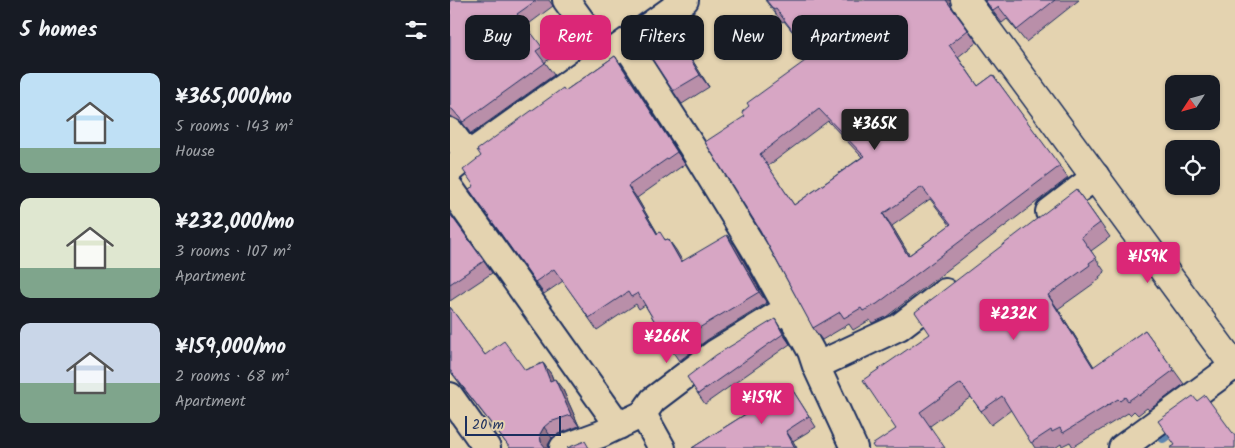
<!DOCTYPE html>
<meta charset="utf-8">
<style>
body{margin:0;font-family:Kalam,sans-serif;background:#20242c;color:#f1f3f6;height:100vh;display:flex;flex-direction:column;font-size:19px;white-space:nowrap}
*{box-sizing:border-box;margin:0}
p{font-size:16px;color:#9ea1a6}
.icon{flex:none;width:28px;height:28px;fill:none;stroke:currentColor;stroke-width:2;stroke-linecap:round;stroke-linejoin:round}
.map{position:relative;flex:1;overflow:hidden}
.panel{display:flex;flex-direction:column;background:#171b24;width:450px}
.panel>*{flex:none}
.banner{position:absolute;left:15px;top:15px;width:475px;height:45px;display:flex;gap:10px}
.needle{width:32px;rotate:234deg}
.fabs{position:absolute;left:715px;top:75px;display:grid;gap:10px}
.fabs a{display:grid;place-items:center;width:55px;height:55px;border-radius:10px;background:#171b24;box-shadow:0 1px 4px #0004;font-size:25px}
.scale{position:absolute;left:15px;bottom:12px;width:96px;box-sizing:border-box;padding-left:5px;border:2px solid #1b2f5e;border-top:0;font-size:14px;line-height:18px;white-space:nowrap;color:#1b2f5e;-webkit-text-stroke:4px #e4d3b0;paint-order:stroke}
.price{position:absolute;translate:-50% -42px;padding:0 11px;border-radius:5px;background:#db2777;color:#fff;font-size:16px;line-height:32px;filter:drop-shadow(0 1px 2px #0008)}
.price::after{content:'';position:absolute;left:50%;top:30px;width:15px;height:11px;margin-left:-8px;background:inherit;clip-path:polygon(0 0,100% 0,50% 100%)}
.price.active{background:#222;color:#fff}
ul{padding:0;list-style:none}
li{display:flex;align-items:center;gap:15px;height:125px;padding:0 20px}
li span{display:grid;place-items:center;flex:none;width:140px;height:100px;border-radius:10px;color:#555}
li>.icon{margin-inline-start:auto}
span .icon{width:60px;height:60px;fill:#fffc;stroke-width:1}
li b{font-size:21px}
h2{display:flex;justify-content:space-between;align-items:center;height:60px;padding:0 20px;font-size:21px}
.pill{padding:0 18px;border-radius:10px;background:#171b24;box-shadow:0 1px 4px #0004;font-size:18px;line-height:45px}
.pill.active{background:#db2777;color:#fff}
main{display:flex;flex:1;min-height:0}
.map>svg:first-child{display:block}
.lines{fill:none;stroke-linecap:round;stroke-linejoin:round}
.stream{stroke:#5d85b0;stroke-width:10}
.street-casing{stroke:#1b2f5e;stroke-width:30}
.secondary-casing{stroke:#1b2f5e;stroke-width:31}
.street{stroke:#e4d3b0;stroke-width:26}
.secondary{stroke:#e4d3b0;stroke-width:28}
.wall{fill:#b98fa9;stroke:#1b2f5e;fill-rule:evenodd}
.shaded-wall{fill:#967489;stroke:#1b2f5e}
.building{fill:#d7a6c4;stroke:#1b2f5e;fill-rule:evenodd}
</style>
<main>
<section class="panel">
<h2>5 homes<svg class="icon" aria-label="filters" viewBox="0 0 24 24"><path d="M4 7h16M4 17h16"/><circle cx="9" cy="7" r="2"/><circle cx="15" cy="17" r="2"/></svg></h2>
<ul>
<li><span style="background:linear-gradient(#bfe0f5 75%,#7fa58c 0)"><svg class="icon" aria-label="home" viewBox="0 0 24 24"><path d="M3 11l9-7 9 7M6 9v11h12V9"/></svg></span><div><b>¥365,000/mo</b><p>5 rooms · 143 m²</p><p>House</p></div></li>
<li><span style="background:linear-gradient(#dfe7d0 70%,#7fa58c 0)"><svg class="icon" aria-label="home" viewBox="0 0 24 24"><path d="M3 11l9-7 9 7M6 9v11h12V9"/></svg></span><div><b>¥232,000/mo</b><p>3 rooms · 107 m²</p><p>Apartment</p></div></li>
<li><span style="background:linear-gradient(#c9d6e8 60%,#7fa58c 0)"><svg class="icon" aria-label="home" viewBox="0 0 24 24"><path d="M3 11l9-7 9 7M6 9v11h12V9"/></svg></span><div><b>¥159,000/mo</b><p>2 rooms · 68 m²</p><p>Apartment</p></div></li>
</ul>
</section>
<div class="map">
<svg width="785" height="448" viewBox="0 0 785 448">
<rect width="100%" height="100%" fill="#e4d3b0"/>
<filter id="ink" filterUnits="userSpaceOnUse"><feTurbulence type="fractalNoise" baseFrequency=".02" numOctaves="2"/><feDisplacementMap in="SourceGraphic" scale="10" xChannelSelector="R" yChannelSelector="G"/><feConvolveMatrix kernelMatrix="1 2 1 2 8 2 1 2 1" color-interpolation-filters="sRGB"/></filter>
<g filter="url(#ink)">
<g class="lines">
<path class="stream" d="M 713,438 L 728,427"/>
<defs>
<path id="street" d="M 116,0 L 157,56
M 175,43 L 242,147 L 305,250 L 361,351 L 366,366 L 404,448
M 0,131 L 18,155
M 0,170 L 18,155 L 235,0
M 0,188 L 169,426
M 599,212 L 646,176
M 366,366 L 449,327 L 495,292
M 0,396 L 37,448
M 193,414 L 212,448
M 113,448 L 151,434 L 193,414 L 203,400 L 265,353 L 337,309
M 672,448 L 785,365"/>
<path id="secondary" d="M 515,0 L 785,367"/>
</defs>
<use href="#street" class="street-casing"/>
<use href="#secondary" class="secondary-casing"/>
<use href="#street" class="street"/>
<use href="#secondary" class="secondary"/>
</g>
<path class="wall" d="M 0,0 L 99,0 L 103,6 L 76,26 L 100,59 L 95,62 L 104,75 L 21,134 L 12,122 L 2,117 L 0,114 Z
M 315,0 L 500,0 L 502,8 L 527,42 L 508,57 L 528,86 L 543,75 L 618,178 L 436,317 L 422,323 L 420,320 L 403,330 L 399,324 L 372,340 L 363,328 L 295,116 L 362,56 L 334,21 L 332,22 ZM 378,121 L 412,157 L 344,205 L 318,166 ZM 480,199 L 500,225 L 459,255 L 442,226 Z
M 534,0 L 629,0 L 576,42 L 557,19 L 552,23 Z
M 216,44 L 236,50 L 259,87 L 232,104 L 223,91 Z
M 165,56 L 235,164 L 187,198 L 208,234 L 216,240 L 218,239 L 232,261 L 286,247 L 317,303 L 257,340 L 229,361 L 221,349 L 195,305 L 189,309 L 186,304 L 147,330 L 113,281 L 94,294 L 19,189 L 24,186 L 31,157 L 115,91 Z
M 626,189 L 660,237 L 641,251 L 655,272 L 649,277 L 650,279 L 608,309 L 644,367 L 695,330 L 734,384 L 699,410 L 697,408 L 688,415 L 684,411 L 680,415 L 678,413 L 623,447 L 620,442 L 612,446 L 611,444 L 605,448 L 585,448 L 561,410 L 541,425 L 521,397 L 480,426 L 446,429 Z
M 0,214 L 42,273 L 0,301 Z
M 0,307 L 35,355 L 75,370 L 93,363 L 101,374 L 103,379 L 113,390 L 129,426 L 108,434 L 102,438 L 98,445 L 99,448 L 60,448 L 0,371 Z
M 332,330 L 340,344 L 255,404 L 248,394 Z
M 340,386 L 366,427 L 343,441 L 242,448 Z"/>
<path class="shaded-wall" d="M 496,0 L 500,0 L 502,9 Z
M 227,37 L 236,50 L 259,87 L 250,75 Z
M 165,56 L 173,68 L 235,164 L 227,152 Z
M 178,186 L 187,198 L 215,246 L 207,234 Z
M 433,214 L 442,226 L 467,268 L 458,256 Z
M 277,235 L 286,247 L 317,303 L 309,292 Z
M 218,239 L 226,250 L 240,274 L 231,262 Z
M 598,295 L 608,309 L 653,381 L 643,367 Z
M 325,319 L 332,330 L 340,344 L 333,334 Z
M 93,363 L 101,374 L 108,392 L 100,381 Z
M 105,379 L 113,390 L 129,426 L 121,415 Z
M 94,427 L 102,438 L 98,445 L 99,448 L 95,448 L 91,442 L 90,434 Z
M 336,431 L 343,441 L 347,448 L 345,448 Z"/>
<path class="building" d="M 0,0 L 87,0 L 67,14 L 92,47 L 86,51 L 95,63 L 13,122 L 3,110 L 0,108 Z
M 316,0 L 496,0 L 518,30 L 499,45 L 528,86 L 543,75 L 610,166 L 427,304 L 413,311 L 411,308 L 394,318 L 390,312 L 363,328 L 310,230 L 255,142 L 295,116 L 292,112 L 299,106 L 297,103 L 362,56 L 326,9 L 324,10 ZM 369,109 L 414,156 L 344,205 L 310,154 ZM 472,187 L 501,224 L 458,256 L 433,214 Z
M 535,0 L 605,0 L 567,30 L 549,7 L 543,11 Z
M 227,37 L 250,75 L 223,91 L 197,51 L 214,40 L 216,44 Z
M 165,56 L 227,152 L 178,186 L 207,234 L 210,232 L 215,240 L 218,239 L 231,262 L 277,235 L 309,292 L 249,328 L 221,349 L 188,293 L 181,297 L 178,292 L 139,318 L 104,269 L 85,282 L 19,189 L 24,186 L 13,170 L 31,156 L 27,150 L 113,88 L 115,91 Z
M 626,189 L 650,223 L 631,237 L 646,258 L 639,263 L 640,265 L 598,295 L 643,367 L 695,330 L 724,370 L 689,396 L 688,394 L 678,401 L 675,397 L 670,401 L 668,399 L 613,433 L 610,428 L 602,432 L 601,430 L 581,443 L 552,396 L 531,411 L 511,383 L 470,412 L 495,448 L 424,448 L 422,445 L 446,429 L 413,380 L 480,334 L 465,312 Z
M 0,214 L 34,261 L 0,284 Z
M 0,307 L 35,355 L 54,341 L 75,370 L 93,363 L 100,381 L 105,379 L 121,415 L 100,422 L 94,427 L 90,434 L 91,442 L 96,448 L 60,448 L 0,370 Z
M 325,319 L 333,334 L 248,394 L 237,377 L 266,355 Z
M 340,386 L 359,416 L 336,431 L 345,448 L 242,448 Z
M 755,395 L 785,436 L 785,448 L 720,448 L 725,445 L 708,421 L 743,396 L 747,401 Z
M 135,441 L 139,448 L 117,448 Z"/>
</g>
</svg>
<div class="fabs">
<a><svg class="needle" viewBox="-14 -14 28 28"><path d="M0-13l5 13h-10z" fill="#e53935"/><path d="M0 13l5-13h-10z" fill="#9ea1a6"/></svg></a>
<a><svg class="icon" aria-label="locate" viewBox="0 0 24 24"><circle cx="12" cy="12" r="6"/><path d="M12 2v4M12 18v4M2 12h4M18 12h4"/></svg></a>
</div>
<div class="scale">20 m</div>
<b class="price active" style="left:425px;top:151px">¥365K</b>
<b class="price" style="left:698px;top:284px">¥159K</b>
<b class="price" style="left:564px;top:341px">¥232K</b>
<b class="price" style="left:217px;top:364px">¥266K</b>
<b class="price" style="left:312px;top:425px">¥159K</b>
<div class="banner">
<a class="pill">Buy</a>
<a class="pill active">Rent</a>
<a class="pill">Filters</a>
<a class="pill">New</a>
<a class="pill">Apartment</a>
</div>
</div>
</main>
